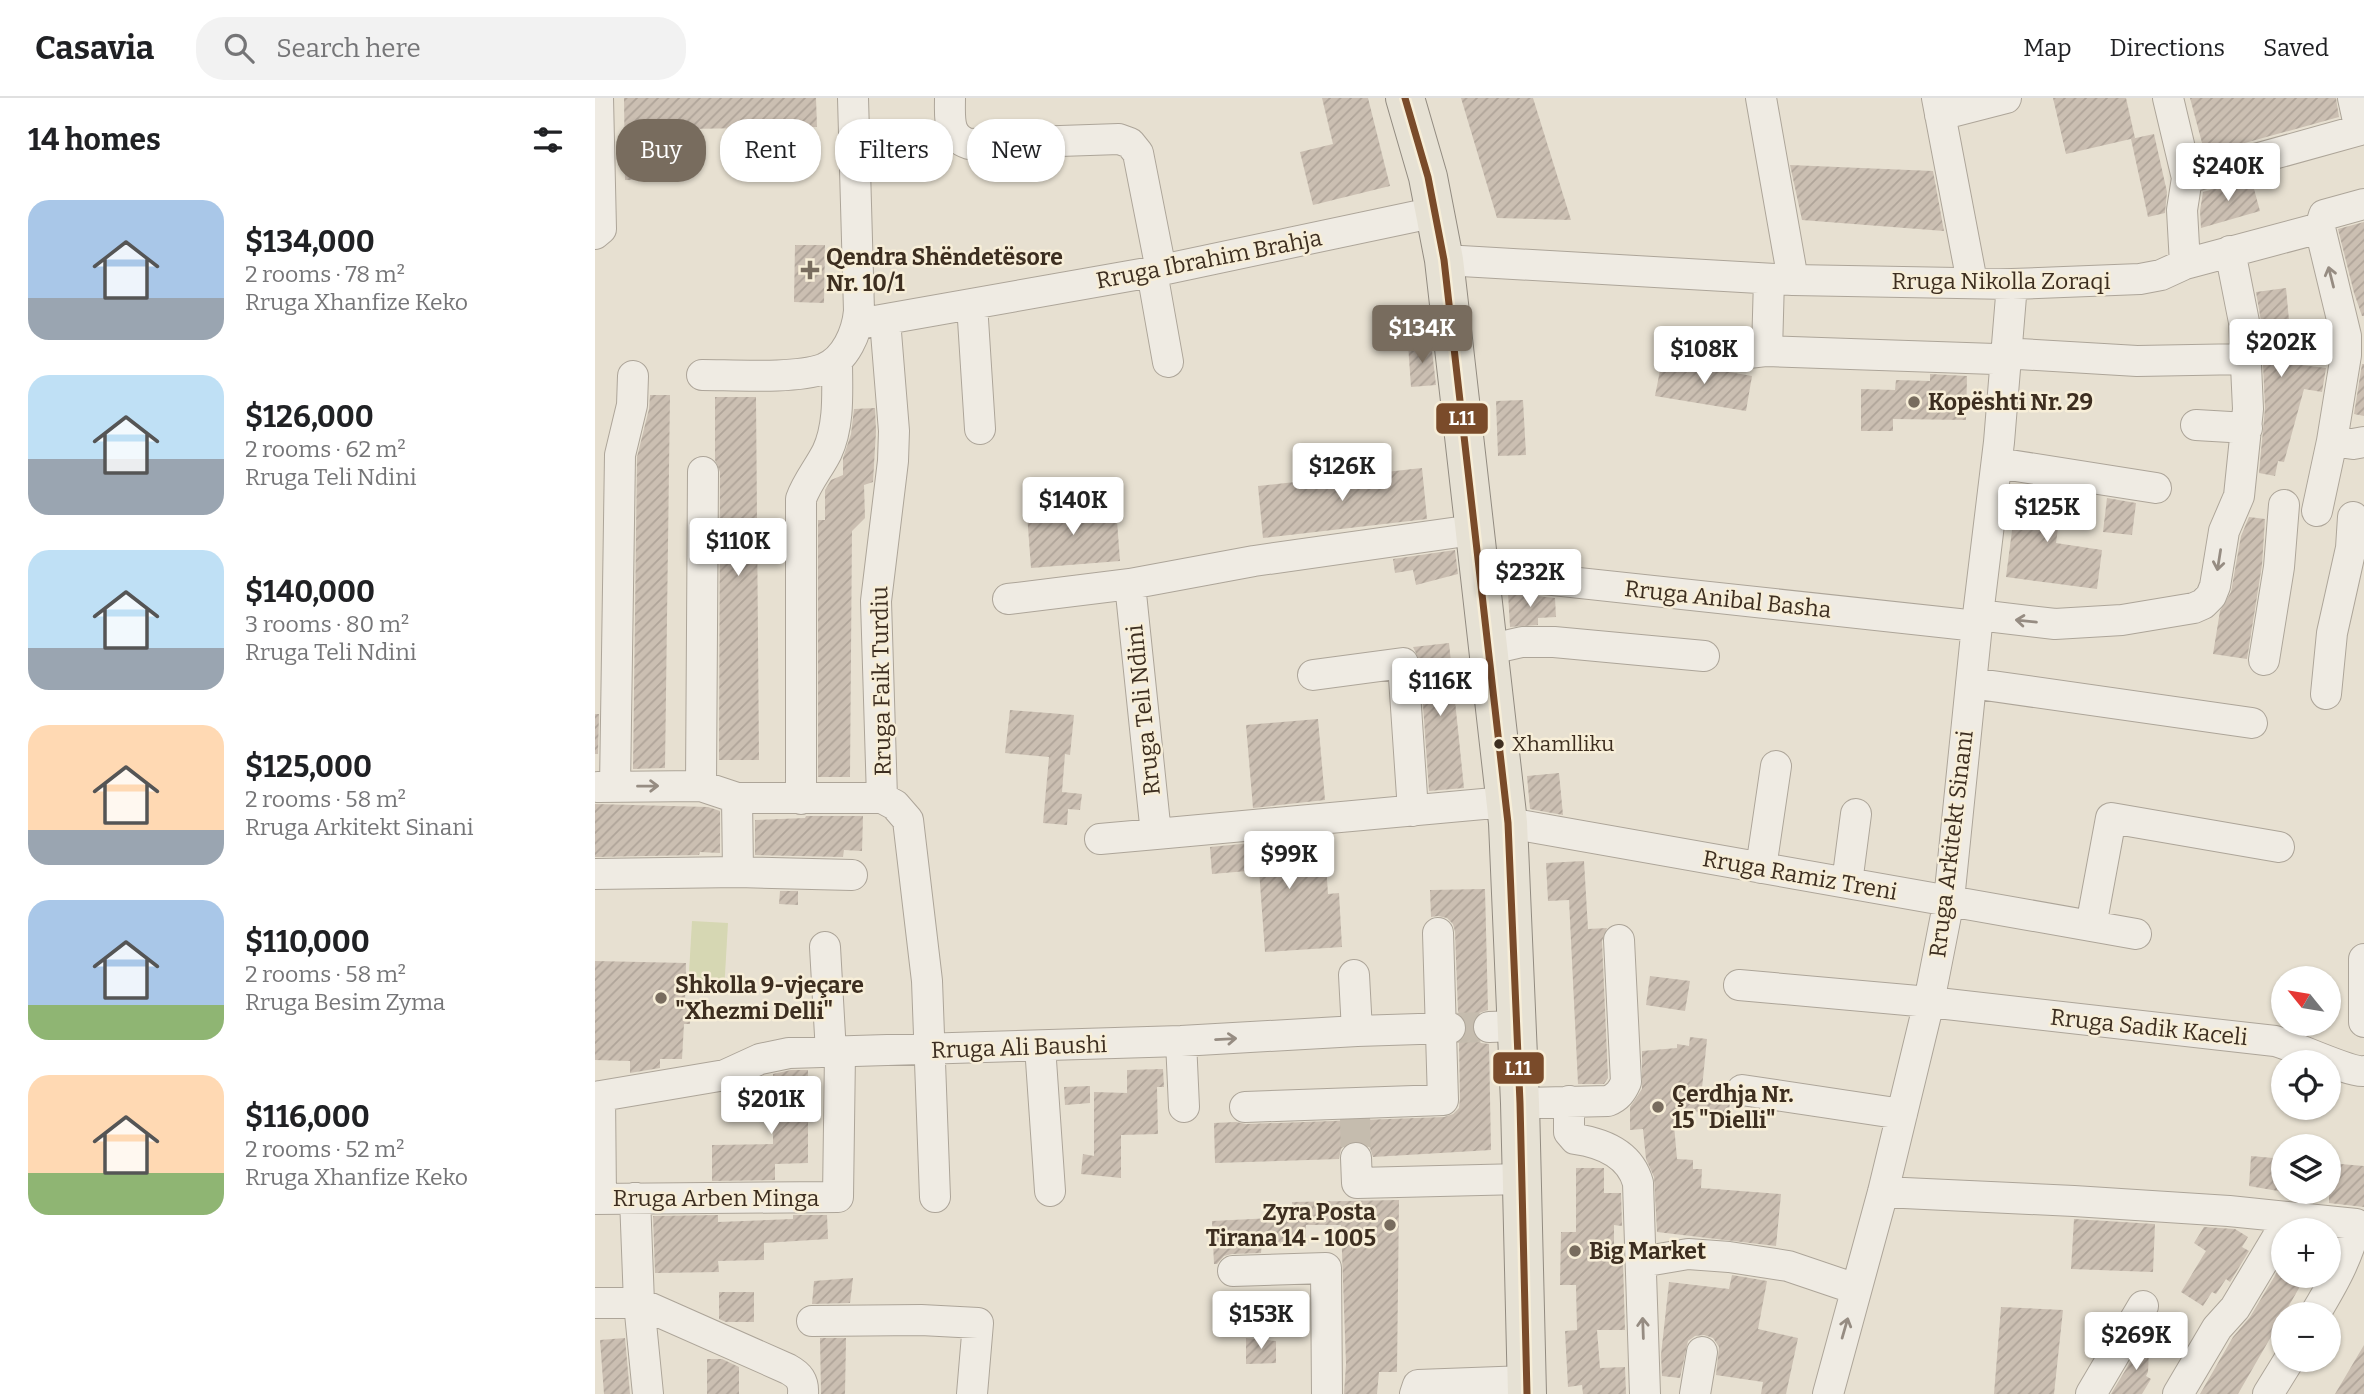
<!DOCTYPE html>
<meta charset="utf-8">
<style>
body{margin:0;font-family:Bitter,serif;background:#f2f2f2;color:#202124;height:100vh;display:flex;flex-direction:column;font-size:26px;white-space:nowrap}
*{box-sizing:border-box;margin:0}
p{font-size:23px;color:#757577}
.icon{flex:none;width:38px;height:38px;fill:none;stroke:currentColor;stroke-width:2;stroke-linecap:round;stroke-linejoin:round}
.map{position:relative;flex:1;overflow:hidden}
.drawer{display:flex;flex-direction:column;background:#fff;width:595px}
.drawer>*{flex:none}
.hud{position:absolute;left:21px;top:21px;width:665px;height:63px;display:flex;gap:14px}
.needle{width:46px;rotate:300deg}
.tools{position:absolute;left:1676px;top:868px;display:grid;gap:14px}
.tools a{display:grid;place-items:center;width:70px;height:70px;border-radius:50%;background:#fff;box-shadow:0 2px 5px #0004;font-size:35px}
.price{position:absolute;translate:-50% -60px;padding:0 16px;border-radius:7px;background:#fff;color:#222;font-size:23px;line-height:46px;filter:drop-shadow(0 2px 4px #0008)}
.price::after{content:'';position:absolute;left:50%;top:42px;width:21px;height:16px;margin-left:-10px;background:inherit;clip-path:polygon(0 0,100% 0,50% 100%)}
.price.current{background:#786c5e;color:#fff}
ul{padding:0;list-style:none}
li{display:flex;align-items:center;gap:21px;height:175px;padding:0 28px}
li span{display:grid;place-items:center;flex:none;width:196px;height:140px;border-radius:21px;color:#555}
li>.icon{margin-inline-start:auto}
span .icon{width:84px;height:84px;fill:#fffc;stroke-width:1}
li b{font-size:30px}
h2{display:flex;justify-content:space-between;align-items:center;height:84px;padding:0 28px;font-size:30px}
.pill{padding:0 24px;border-radius:28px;background:#fff;box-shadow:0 2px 5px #0004;font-size:24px;line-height:63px}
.pill.current{background:#786c5e;color:#fff}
header{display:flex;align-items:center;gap:42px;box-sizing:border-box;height:98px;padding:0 35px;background:#fff;border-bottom:2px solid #e0e0e0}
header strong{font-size:33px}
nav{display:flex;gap:38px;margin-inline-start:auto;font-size:24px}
.search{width:490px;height:63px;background:#f2f2f2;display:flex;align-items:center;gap:18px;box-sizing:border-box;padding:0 24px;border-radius:28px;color:#757577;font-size:26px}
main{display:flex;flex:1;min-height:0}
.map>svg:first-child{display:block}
.pitch{fill:#d6d7b3}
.building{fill:url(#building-hatch)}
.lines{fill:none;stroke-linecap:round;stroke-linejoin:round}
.minor-tunnel{stroke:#c5bcae;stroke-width:30;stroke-dasharray:30 15;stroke-linecap:butt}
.minor-casing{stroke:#ada599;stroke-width:32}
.major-casing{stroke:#928b80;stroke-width:40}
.minor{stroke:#efebe3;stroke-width:30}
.major{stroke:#e6e1d4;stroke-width:38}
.bus-1-casing{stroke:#f7eed8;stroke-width:12}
.bus-1{stroke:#7a4b2a;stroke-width:7}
.oneway{stroke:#968c82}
.poi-dot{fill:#786c5e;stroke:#f7eed8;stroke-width:2.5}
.bus-dot{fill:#3d2e20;stroke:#f7eed8;stroke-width:2.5}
.labels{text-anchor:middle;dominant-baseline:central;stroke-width:5;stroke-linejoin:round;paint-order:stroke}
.bus-label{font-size:21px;fill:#3d2e20;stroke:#f7eed8;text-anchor:start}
.poi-label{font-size:23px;font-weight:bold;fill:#3d2e20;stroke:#f7eed8;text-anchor:start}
.street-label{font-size:23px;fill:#3d2e20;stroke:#f7eed8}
.line-badge{stroke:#f7eed8;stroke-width:2.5}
.badge-label{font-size:19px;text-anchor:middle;font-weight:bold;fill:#fff}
</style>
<header>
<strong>Casavia</strong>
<div class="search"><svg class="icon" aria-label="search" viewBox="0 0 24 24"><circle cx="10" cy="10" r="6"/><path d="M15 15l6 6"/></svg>Search here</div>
<nav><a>Map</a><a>Directions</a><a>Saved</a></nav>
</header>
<main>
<section class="drawer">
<h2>14 homes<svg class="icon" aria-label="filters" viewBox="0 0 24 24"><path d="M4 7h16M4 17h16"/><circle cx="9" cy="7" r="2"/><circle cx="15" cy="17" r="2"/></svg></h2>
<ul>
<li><span style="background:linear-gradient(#a9c7e8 70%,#9aa5b1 0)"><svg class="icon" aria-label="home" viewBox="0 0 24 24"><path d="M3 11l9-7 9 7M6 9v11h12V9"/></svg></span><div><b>$134,000</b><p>2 rooms · 78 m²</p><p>Rruga Xhanfize Keko</p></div></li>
<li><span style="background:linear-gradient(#bfe0f5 60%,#9aa5b1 0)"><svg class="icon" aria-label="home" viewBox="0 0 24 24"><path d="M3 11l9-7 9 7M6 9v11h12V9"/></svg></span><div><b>$126,000</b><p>2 rooms · 62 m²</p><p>Rruga Teli Ndini</p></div></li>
<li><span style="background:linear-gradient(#bfe0f5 70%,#9aa5b1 0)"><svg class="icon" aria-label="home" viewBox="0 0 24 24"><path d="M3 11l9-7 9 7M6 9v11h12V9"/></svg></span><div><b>$140,000</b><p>3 rooms · 80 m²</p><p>Rruga Teli Ndini</p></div></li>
<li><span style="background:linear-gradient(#ffd9b3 75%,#9aa5b1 0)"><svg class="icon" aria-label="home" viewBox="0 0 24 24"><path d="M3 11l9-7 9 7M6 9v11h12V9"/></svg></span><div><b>$125,000</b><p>2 rooms · 58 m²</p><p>Rruga Arkitekt Sinani</p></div></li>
<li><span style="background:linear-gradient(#a9c7e8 75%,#8fb573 0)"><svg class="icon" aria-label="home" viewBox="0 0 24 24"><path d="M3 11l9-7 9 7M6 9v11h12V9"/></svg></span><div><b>$110,000</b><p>2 rooms · 58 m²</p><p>Rruga Besim Zyma</p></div></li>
<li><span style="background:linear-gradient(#ffd9b3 70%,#8fb573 0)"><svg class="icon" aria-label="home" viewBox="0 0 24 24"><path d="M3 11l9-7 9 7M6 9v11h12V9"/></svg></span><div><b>$116,000</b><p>2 rooms · 52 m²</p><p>Rruga Xhanfize Keko</p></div></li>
</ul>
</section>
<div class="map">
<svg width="1769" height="1296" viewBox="0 0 1769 1296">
<defs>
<pattern id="building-hatch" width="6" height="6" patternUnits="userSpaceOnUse" patternTransform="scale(1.75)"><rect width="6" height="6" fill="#cbbfb2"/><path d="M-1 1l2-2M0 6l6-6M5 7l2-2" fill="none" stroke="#afa499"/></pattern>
</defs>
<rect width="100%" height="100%" fill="#e7e0d1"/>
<path class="pitch" d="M 97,823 L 133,825 L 129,894 L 93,892 Z"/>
<path class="building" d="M 29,0 L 221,0 L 222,29 L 92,31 L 92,81 L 30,82 Z
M 727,0 L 773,0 L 795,88 L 718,107 L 705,54 L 738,46 Z
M 866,0 L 938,0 L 976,122 L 902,120 Z
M 1458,0 L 1531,0 L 1540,40 L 1471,56 Z
M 1595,0 L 1741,0 L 1744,19 L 1610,56 Z
M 1559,36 L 1572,94 L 1570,115 L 1553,119 L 1536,41 Z
M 1195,67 L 1338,73 L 1349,133 L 1207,122 Z
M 1656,80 L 1665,113 L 1606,130 L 1605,113 L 1608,94 Z
M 1769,124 L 1769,218 L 1767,218 L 1759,195 L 1743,131 Z
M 200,147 L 230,147 L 229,205 L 199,204 Z
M 1691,190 L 1698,266 L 1731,270 L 1727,294 L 1709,291 L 1689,364 L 1683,363 L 1680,378 L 1664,375 L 1670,310 L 1666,223 L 1661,194 Z
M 836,244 L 841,287 L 816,289 L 813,246 Z
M 1067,262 L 1157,278 L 1151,313 L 1060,298 Z
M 1767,266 L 1769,266 L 1769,318 L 1759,316 Z
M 1335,276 L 1372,278 L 1371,322 L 1298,321 L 1298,333 L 1266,333 L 1266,291 L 1300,292 L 1301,282 L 1335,283 Z
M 55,297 L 75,297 L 70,670 L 38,671 L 42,359 L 54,311 Z
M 120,299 L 161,299 L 164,662 L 124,662 L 125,374 L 120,362 Z
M 928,302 L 931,357 L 903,358 L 901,303 Z
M 280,310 L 281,333 L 278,384 L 269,387 L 270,420 L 257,433 L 255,679 L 223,679 L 223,422 L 230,422 L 230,392 L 236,382 L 248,377 L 248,360 L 256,336 L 259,311 Z
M 827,370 L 832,421 L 668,440 L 663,388 Z
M 1423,386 L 1468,393 L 1461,445 L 1507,452 L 1502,491 L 1411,479 Z
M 1512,400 L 1541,405 L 1537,437 L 1508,434 Z
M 521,409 L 525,463 L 436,470 L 432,416 Z
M 1654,419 L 1670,421 L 1667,467 L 1652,561 L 1618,556 L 1625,513 L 1636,494 L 1646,438 Z
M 860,452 L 863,476 L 821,487 L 818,472 L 800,475 L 798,461 Z
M 913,495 L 960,500 L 961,519 L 943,520 L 943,527 L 915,529 Z
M 854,545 L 869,690 L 834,693 L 825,564 L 818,549 Z
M 415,612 L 479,617 L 475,657 L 470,656 L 467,694 L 487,696 L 485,712 L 473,711 L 472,727 L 448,725 L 454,659 L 410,655 Z
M 0,616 L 4,616 L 3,656 L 0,656 Z
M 723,621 L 730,702 L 658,710 L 651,627 Z
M 964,675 L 968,717 L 935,711 L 932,678 Z
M 0,706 L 113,709 L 125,713 L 125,755 L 105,754 L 104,757 L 0,759 Z
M 211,718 L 268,718 L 267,753 L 249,752 L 248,759 L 160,757 L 160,722 L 210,720 Z
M 729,738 L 733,796 L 744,795 L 747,849 L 670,854 L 664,772 L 617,776 L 615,749 Z
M 989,763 L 993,831 L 1012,830 L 1007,843 L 1013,980 L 1009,986 L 983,986 L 974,802 L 953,803 L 951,765 Z
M 890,791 L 893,912 L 884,915 L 879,920 L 877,929 L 880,939 L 886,945 L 894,946 L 896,1052 L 778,1059 L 775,1050 L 770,1045 L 760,1043 L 751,1046 L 746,1051 L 744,1061 L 620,1065 L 619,1025 L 641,1024 L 651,1026 L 849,1019 L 858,1016 L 864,1010 L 865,1001 L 864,945 L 871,938 L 872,929 L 869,920 L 863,914 L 860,834 L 858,826 L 852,820 L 843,818 L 836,819 L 835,792 Z
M 185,793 L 203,793 L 203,807 L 184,806 Z
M 0,863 L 91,865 L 90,905 L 96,905 L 95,926 L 89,926 L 87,961 L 65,961 L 65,970 L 35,975 L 35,963 L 0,962 Z
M 1055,878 L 1095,883 L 1090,913 L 1051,907 Z
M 1095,939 L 1112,941 L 1107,990 L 1130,994 L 1135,1005 L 1133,1019 L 1093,1012 L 1094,1026 L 1079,1027 L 1082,1061 L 1098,1062 L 1098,1071 L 1107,1071 L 1106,1090 L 1186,1096 L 1181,1148 L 1062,1134 L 1059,1079 L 1051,1061 L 1048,1031 L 1035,1032 L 1035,1009 L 1047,991 L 1047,953 L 1082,950 L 1082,946 L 1094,948 Z
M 568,971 L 569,989 L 562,989 L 563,1036 L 526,1037 L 526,1080 L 486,1076 L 488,1056 L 499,1058 L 499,994 L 532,995 L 532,972 Z
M 196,972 L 213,972 L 213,1065 L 180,1066 L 180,1082 L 117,1083 L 117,1047 L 178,1046 L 178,976 Z
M 495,988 L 495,1005 L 470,1007 L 469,989 Z
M 1656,1058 L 1689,1061 L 1689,1094 L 1654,1088 Z
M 1734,1065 L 1769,1068 L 1769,1109 L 1734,1105 Z
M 981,1070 L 1009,1070 L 1009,1095 L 1026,1095 L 1027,1128 L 1019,1127 L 1019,1166 L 1028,1166 L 1030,1232 L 1002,1232 L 1005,1270 L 1030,1269 L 1031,1296 L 988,1296 L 987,1287 L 973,1289 L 970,1233 L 982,1232 L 981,1187 L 965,1187 L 966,1134 L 981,1134 Z
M 804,1102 L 802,1274 L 784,1274 L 782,1296 L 749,1296 L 751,1266 L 746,1127 L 711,1127 L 711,1146 L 667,1146 L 666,1155 L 637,1156 L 629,1158 L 622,1166 L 619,1166 L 617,1123 L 698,1119 L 697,1104 Z
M 123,1117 L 123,1124 L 198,1121 L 198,1117 L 232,1117 L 233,1141 L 169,1145 L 169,1162 L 123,1163 L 124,1174 L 60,1175 L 58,1118 Z
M 1479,1121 L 1560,1126 L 1558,1174 L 1476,1171 Z
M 1609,1129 L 1640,1131 L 1653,1139 L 1647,1149 L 1654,1153 L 1635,1184 L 1631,1181 L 1621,1196 L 1617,1194 L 1608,1208 L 1586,1194 L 1611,1153 L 1599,1145 Z
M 1684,1171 L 1689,1173 L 1689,1178 L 1711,1178 L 1643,1296 L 1605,1296 L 1638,1239 L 1655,1219 Z
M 1137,1177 L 1172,1183 L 1163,1231 L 1203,1240 L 1191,1296 L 1166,1296 L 1168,1284 L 1121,1277 L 1124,1249 L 1118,1240 L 1109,1237 L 1100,1238 L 1093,1243 L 1085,1280 L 1067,1278 L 1066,1257 L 1074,1184 L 1134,1191 Z
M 258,1180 L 255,1205 L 217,1206 L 219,1183 Z
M 124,1194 L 159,1194 L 159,1224 L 131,1224 L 124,1221 Z
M 1406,1209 L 1468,1212 L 1459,1296 L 1399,1296 Z
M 1555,1231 L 1553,1274 L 1551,1278 L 1556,1281 L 1547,1296 L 1516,1296 Z
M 30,1240 L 35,1296 L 9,1296 L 5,1242 Z
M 225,1240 L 251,1240 L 250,1296 L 226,1296 Z
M 651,1240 L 681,1243 L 681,1265 L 651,1266 Z
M 1769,1247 L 1769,1296 L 1740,1296 Z
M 112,1261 L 127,1261 L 144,1269 L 144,1296 L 112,1296 Z"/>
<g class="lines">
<path class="minor-tunnel" d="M 855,930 L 894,929
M 760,1019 L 761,1060"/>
<defs>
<path id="minor" d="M 355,0 C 355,20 352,39 374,46 L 524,41 L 535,45 L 543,55 L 566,172
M 1166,0 L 1198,182
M 1342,0 L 1377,184
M 1573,0 L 1592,80 L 1587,112 L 1590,166
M 1345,17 L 1411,0
M 1592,80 L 1765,32 L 1758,0
M 1725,130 L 1729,117 L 1769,106
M 0,136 L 6,131 L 3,0
M 849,162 L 1198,182 L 1417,186 L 1545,181 L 1566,177 L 1590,166 L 1725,130
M 557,174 L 573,264
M 377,206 L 385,331
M 290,222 L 299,333 L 298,363 L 281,503 L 287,700 L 300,707 L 313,722 L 332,883 L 340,1099
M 263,226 L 557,174 L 841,114
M 1076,248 C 1109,253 1140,258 1172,253 L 1400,261 L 1424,256 L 1542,263 L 1652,261
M 1172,253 L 1174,181
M 107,277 C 138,277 200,281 228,271 C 251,262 262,234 264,213 L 258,0
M 1601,327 L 1652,330
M 1737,343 L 1758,346 L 1769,344
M 1402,365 L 1561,390
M 1722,413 L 1737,343 L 1751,257 L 1751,238 L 1725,130
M 878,432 L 659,463 L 535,486 L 561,736 L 910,704
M 883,474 L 1382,528
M 413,501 L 535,486
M 1383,517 L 1460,526 L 1527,522 L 1599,510 L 1608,506 L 1616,498 L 1620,488 L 1629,433 L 1644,398 L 1653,311 L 1649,224 L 1635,153
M 892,552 L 927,544 L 959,544 L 1109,558
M 1669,562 L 1684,469 L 1689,407
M 718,577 L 808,565 L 818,713
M 1376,585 L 1657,625
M 1731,596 L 1737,535 L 1756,450 L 1758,419
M 106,688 L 108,374
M 3,689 L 106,688 L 142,700 L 287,700
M 20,689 L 25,357 L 37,307 L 38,278
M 142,700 L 143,774
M 206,701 L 206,401 C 212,384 224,370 232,354 C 245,326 242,292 242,262
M 913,725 L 1541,836
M 505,741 L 561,736
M 1166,770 L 1181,668
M 0,776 L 143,774 L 257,777
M 1252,785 L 1261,716
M 1496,828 L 1516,720 L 1684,749
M 230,849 L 236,955
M 1769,861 L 1769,924
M 759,877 L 762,933
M 1144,887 L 1334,904 L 1680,943 C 1699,948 1755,975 1769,973
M 894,929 L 922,928
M 586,943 L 589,1009
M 445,948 L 455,1093
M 1147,992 L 1307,1016
M 5,998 L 6,1100
M 0,999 L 130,977 L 165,961 L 194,955 L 586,943 L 762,933 L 855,930
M 974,1003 L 974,1034 L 980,1041 C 1008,1045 1035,1056 1043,1085 L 1050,1296
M 925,1005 L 1013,1003 C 1023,999 1027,993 1031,984 L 1024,842
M 650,1009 L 848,1002 L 843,835
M 761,1060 L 762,1085 L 927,1081
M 1288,1094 L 1479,1103 L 1634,1113 L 1761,1126 C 1753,1160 1738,1186 1720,1216
M 40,1100 L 44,1205 L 53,1296
M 0,1101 L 243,1099 L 245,955
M 1046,1164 L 1093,1156 L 1134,1159 L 1193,1168 L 1261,1191
M 638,1173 L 731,1170 L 732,1296
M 0,1205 L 44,1205 L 193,1271 C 204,1277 209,1283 208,1296
M 217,1223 L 326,1222 L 383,1225 L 377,1296
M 820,1296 L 823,1287 L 932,1283
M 1100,1296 L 1107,1254
M 1233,1296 L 1288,1094 L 1334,904 L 1354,802 L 1383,517 L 1404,344 L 1417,186
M 1496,1296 L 1548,1208
M 1583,1296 L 1622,1230 L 1640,1210 L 1694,1120
M 1673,1296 L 1694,1262"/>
<path id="major" d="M 810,0 L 833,79 L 849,162 L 913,725 L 925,1005 L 932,1296"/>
</defs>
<use href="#minor" class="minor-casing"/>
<use href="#major" class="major-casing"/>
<use href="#minor" class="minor"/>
<use href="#major" class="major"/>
<defs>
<path id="bus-1" d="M 810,0 L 833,79 L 849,162 L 913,725 L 925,1005 L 932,1296"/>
</defs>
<use href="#bus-1" class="bus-1-casing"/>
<use href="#bus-1" class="bus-1"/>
</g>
<defs><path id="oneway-shaft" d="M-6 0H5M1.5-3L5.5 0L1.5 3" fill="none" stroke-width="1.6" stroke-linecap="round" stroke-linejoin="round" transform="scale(1.75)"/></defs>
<g class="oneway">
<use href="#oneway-shaft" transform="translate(1736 179) rotate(-104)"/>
<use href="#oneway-shaft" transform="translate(1624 462) rotate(99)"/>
<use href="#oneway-shaft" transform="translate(1431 523) rotate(-174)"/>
<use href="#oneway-shaft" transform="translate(53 688) rotate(-1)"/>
<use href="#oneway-shaft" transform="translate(631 941) rotate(-3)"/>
<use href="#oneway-shaft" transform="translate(1048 1230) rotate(-92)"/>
<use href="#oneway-shaft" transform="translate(1250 1230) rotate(-74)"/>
</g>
<g class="poi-dot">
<path d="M211.5 161.5h7v7h7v7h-7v7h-7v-7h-7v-7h7z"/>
<circle cx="1319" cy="304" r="7"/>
<circle cx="66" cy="900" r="7"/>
<circle cx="1063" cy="1009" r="7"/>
<circle cx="795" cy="1127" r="7"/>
<circle cx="980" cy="1153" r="7"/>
</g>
<circle class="bus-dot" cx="904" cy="646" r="6"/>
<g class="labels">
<g class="bus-label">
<text x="917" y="646">Xhamlliku</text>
</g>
<g class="poi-label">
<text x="231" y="159">Qendra Shëndetësore<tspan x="231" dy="26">Nr. 10/1</tspan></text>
<text x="1333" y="304">Kopështi Nr. 29</text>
<text x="80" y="887">Shkolla 9-vjeçare<tspan x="80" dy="26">"Xhezmi Delli"</tspan></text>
<text x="1077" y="996">Çerdhja Nr.<tspan x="1077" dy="26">15 "Dielli"</tspan></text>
<text x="781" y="1114" text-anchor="end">Zyra Posta<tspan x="781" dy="26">Tirana 14 - 1005</tspan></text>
<text x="994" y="1153">Big Market</text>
</g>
<g class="street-label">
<text transform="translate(614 161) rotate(-11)">Rruga Ibrahim Brahja</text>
<text x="1406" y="183">Rruga Nikolla Zoraqi</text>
<text transform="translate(1133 501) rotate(6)">Rruga Anibal Basha</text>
<text transform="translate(286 583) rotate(-91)">Rruga Faik Turdiu</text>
<text transform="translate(548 612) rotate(-96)">Rruga Teli Ndini</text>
<text transform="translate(1356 746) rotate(-83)">Rruga Arkitekt Sinani</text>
<text transform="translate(1205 777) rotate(10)">Rruga Ramiz Treni</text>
<text transform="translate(1554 929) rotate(6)">Rruga Sadik Kaceli</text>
<text transform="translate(424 949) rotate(-2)">Rruga Ali Baushi</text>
<text x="121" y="1100">Rruga Arben Minga</text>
</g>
</g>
<g class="line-badge">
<rect x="840" y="304" width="54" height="33" rx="7" fill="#7a4b2a"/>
<rect x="897" y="953" width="53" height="34" rx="7" fill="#7a4b2a"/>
</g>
<g class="badge-label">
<text x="867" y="327">L11</text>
<text x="923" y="977">L11</text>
</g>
</svg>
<div class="tools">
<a><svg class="needle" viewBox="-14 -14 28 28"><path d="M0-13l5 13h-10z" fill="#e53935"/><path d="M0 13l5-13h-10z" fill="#757577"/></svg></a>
<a><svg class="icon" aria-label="locate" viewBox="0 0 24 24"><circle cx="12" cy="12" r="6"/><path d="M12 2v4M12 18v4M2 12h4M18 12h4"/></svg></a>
<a><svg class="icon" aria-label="layers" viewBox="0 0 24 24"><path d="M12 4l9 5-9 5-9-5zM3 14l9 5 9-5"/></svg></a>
<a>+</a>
<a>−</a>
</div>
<b class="price" style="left:1633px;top:105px">$240K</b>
<b class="price current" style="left:827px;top:267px">$134K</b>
<b class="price" style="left:1686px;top:281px">$202K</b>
<b class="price" style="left:1109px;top:288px">$108K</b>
<b class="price" style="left:747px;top:405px">$126K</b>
<b class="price" style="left:478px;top:439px">$140K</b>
<b class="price" style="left:1452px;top:446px">$125K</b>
<b class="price" style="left:143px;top:480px">$110K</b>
<b class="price" style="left:935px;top:511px">$232K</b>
<b class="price" style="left:845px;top:620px">$116K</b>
<b class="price" style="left:694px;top:793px">$99K</b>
<b class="price" style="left:176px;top:1038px">$201K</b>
<b class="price" style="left:666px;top:1253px">$153K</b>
<b class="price" style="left:1541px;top:1274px">$269K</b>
<div class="hud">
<a class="pill current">Buy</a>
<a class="pill">Rent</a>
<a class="pill">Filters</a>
<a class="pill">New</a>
</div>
</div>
</main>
